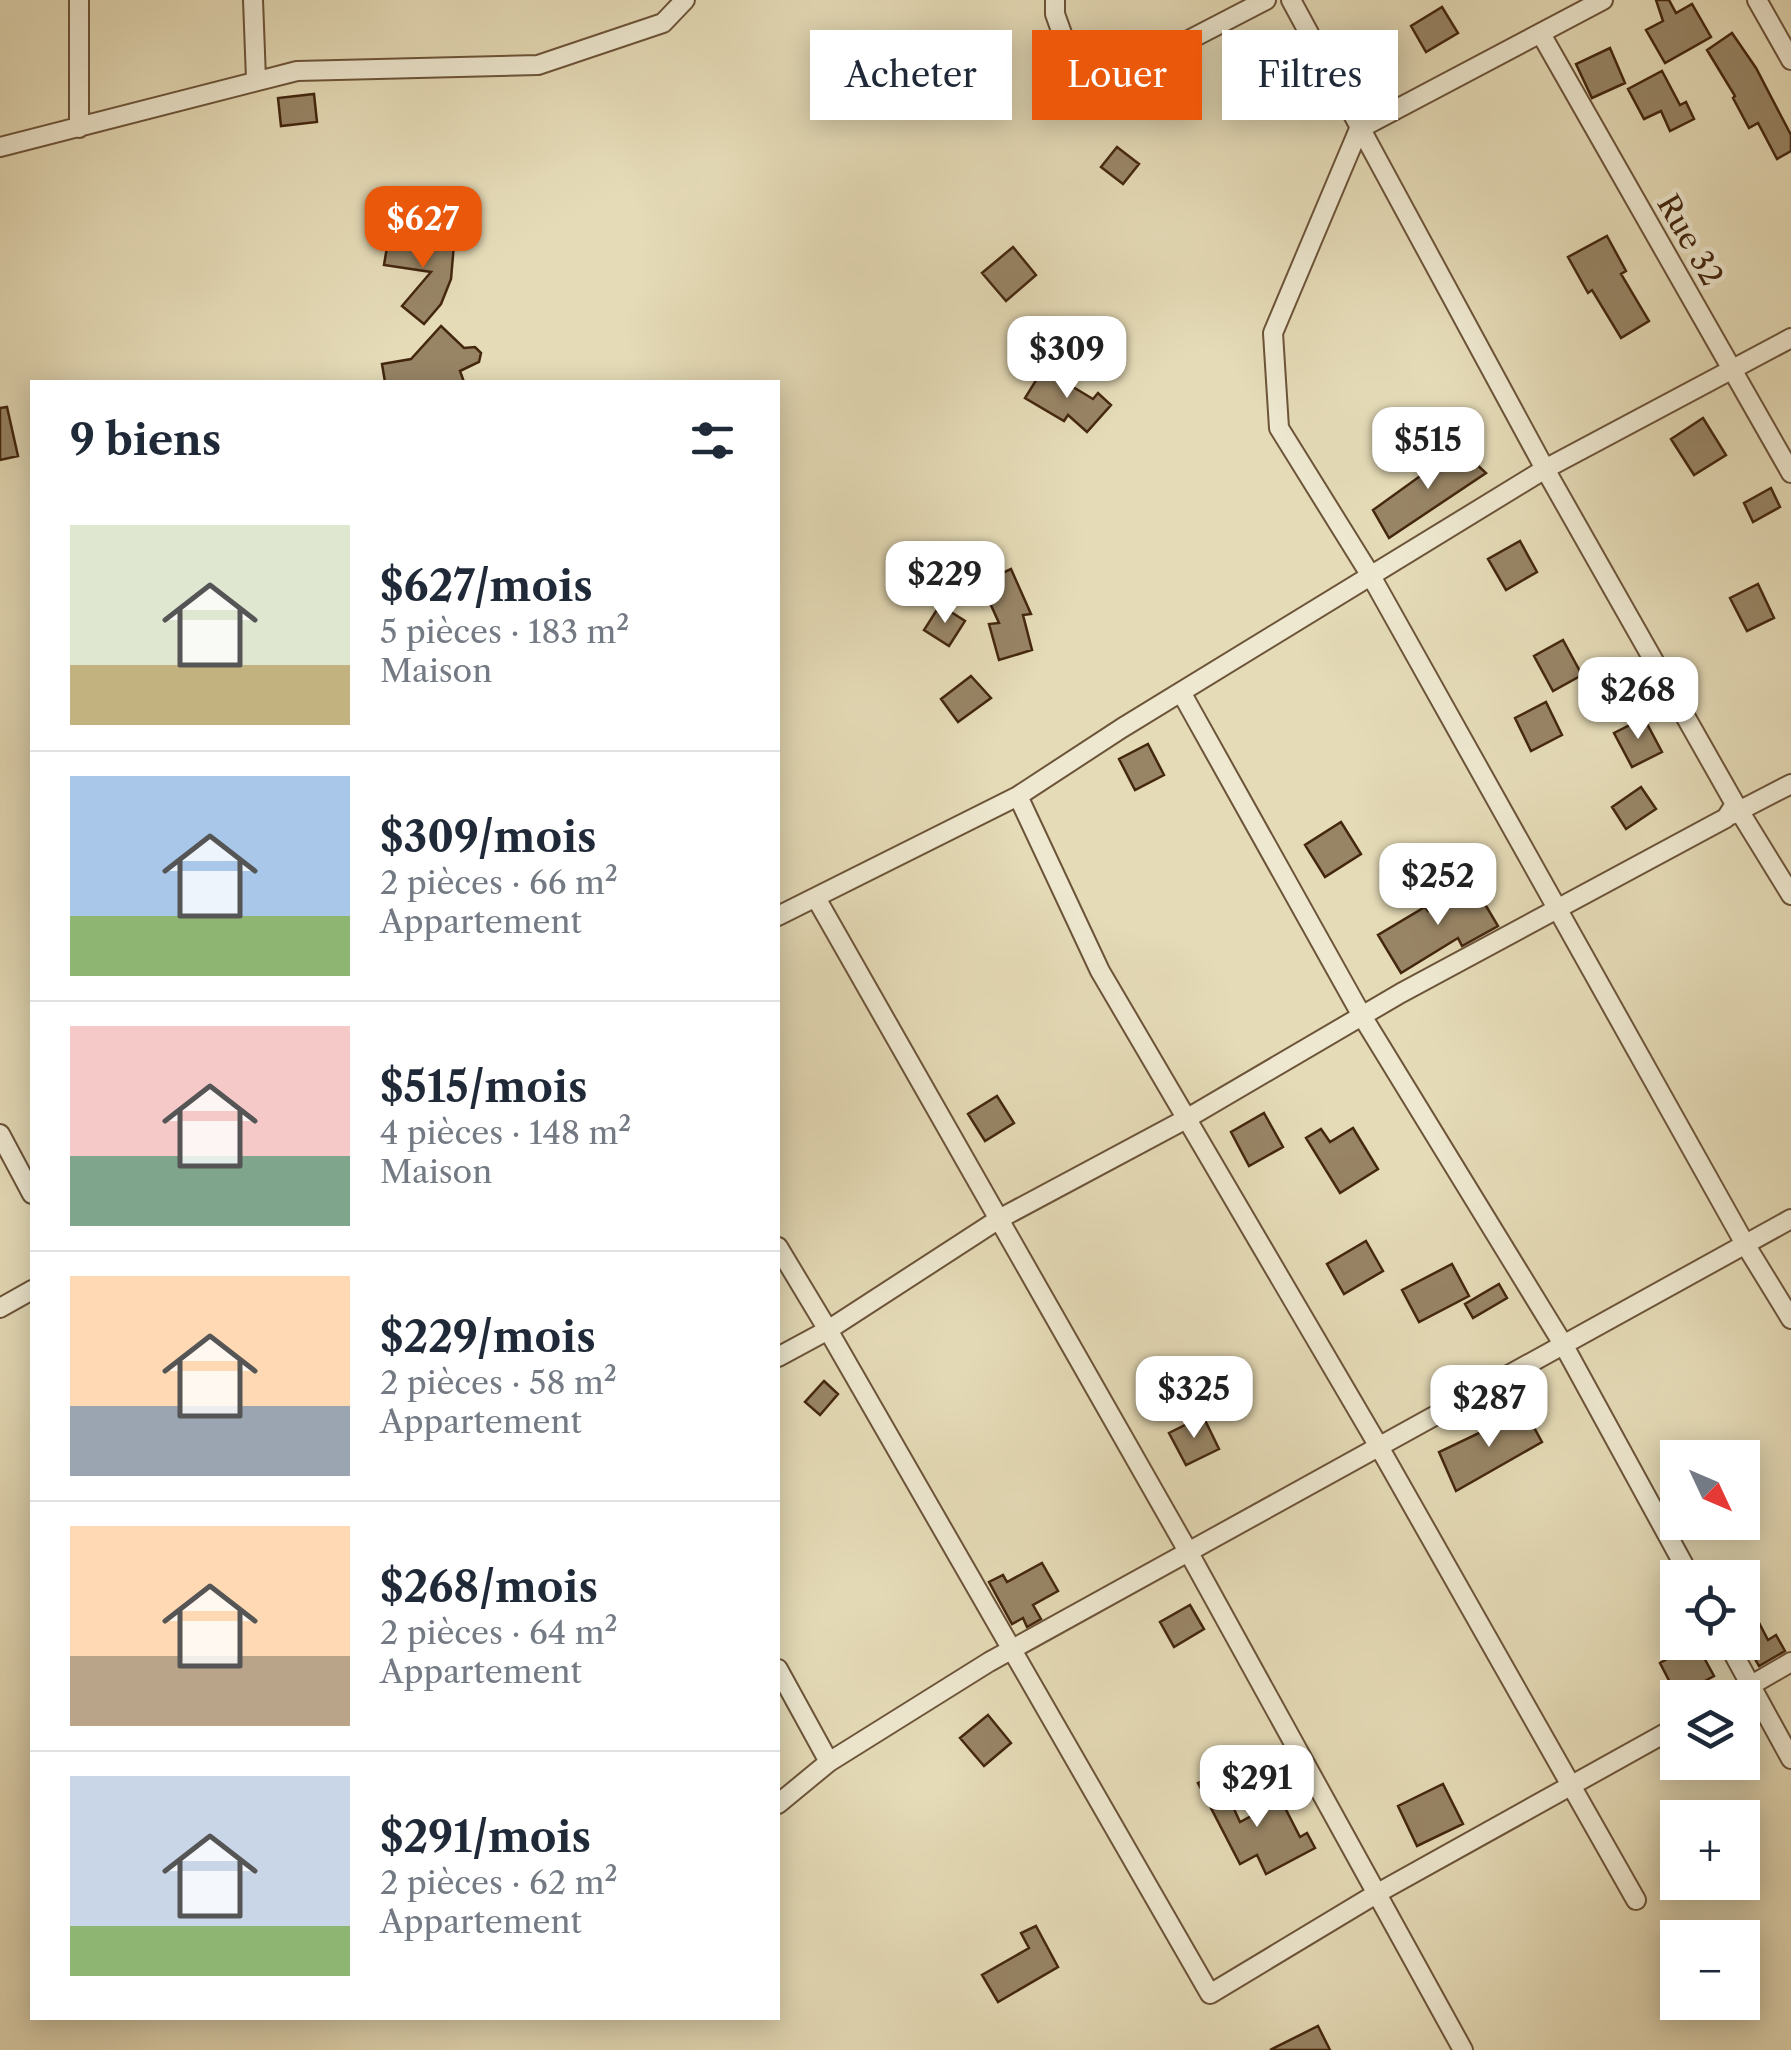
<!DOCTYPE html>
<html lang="fr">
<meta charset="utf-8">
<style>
body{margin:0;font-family:"Libre Caslon Text",serif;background:#f6f6f7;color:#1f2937;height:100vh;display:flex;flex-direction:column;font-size:38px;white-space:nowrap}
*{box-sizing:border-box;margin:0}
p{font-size:32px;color:#747a83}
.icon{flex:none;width:55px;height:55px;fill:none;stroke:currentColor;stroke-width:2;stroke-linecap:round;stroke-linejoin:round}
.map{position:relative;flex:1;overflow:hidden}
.details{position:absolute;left:30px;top:380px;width:750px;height:1640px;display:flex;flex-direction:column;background:#fff;border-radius:0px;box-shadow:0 5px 25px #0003}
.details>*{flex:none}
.banner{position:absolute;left:810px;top:30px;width:830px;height:90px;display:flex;gap:20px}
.needle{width:65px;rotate:134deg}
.buttons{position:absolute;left:1660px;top:1440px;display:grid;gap:20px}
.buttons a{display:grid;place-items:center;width:100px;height:100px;border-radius:0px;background:#fff;box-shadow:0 5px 25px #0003;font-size:50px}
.price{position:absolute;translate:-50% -85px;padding:0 22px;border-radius:20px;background:#fff;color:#222;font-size:32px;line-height:65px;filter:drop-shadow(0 2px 5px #0008)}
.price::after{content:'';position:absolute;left:50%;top:60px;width:30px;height:22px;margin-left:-15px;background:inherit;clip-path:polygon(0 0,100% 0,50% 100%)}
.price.active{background:#ea580c;color:#fff}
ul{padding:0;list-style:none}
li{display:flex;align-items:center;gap:30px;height:250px;padding:0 40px}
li+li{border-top:2px solid #e0e1e3}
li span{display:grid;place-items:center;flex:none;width:280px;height:200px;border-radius:0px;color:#555}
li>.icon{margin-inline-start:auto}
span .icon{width:120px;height:120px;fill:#fffc;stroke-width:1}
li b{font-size:42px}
h2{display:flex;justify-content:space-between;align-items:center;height:120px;padding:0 40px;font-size:42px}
.chip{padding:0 35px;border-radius:0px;background:#fff;box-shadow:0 5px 25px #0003;font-size:35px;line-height:90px}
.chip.active{background:#ea580c;color:#fff}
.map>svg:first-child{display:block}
.building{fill:#988566;stroke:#44270f;stroke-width:2.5}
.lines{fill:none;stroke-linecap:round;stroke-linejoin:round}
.minor-casing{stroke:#6c5439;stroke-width:22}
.minor{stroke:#eee8d0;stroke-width:18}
.labels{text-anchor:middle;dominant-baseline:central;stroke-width:9;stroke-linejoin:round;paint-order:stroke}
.street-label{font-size:30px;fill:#44270f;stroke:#eee8d0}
</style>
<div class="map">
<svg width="1791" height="2050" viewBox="0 0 1791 2050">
<rect width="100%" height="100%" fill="#e5dbb7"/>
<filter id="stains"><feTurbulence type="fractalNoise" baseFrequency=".002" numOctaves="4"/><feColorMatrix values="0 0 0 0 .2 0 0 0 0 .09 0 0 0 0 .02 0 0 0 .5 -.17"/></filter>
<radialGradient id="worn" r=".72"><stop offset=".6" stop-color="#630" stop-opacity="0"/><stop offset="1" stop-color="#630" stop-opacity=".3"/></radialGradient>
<path class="building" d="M 1656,0 L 1669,0 L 1676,13 L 1692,4 L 1711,37 L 1665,63 L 1646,30 L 1663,21 Z
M 1442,7 L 1458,33 L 1426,52 L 1411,26 Z
M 1732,33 L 1756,68 L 1791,135 L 1791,151 L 1777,159 L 1758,123 L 1749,128 L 1733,98 L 1735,96 L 1707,50 Z
M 1264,40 L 1287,83 L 1251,104 L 1227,61 Z
M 1610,48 L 1625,83 L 1592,98 L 1576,64 Z
M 1662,71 L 1680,105 L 1686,102 L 1694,119 L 1670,131 L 1661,111 L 1644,119 L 1628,89 Z
M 314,94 L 317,122 L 281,126 L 278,98 Z
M 1117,147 L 1139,164 L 1123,184 L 1101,167 Z
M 389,235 L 454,244 L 451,279 L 441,304 L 424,324 L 402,306 L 431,272 L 384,265 Z
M 1607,236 L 1626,271 L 1621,274 L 1649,321 L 1621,338 L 1592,290 L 1588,293 L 1568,257 Z
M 1013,247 L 1036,275 L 1006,301 L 982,273 Z
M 441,326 L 464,348 L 475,347 L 481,353 L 479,362 L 460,371 L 464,382 L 385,382 L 382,364 L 411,359 Z
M 1043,369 L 1093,399 L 1098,393 L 1111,405 L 1087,432 L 1068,415 L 1064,421 L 1025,398 Z
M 7,407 L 18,456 L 0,460 L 0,408 Z
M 1703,418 L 1726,455 L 1694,475 L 1671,439 Z
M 1459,448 L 1486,473 L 1389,538 L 1373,510 Z
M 1771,488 L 1780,507 L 1753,522 L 1744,503 Z
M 1520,541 L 1537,572 L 1506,590 L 1488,559 Z
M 1011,569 L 1031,614 L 1023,615 L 1032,650 L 999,660 L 989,624 L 999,623 L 981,583 Z
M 1758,584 L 1774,618 L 1747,631 L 1730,598 Z
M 940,605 L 965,621 L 949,646 L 924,630 Z
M 1563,640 L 1582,675 L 1553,691 L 1534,656 Z
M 971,676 L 991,698 L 958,722 L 941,699 Z
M 1546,702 L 1562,735 L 1531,751 L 1515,718 Z
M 1644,718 L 1662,752 L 1632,767 L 1614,733 Z
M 1148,744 L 1164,775 L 1135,790 L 1119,759 Z
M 1641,787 L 1656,809 L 1626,829 L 1612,807 Z
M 1341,822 L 1361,854 L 1325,877 L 1305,845 Z
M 1473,884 L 1498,926 L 1462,946 L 1458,938 L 1401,973 L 1378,935 L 1425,907 L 1428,911 Z
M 997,1096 L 1014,1123 L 985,1141 L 968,1114 Z
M 1264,1113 L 1283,1147 L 1249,1166 L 1231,1132 Z
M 1353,1128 L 1378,1169 L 1340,1193 L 1306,1138 L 1321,1129 L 1330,1142 Z
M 1366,1241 L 1383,1271 L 1344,1294 L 1327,1264 Z
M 1452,1264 L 1469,1296 L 1419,1322 L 1402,1290 Z
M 1499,1284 L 1507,1298 L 1473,1318 L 1465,1304 Z
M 824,1381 L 838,1394 L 820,1415 L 805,1402 Z
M 1525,1411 L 1542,1442 L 1456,1491 L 1439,1452 L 1481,1432 L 1482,1435 Z
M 1203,1416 L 1219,1449 L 1186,1465 L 1169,1433 Z
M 1042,1563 L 1058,1591 L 1033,1605 L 1041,1619 L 1027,1627 L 1023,1618 L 1012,1624 L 989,1582 L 1003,1575 L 1007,1582 Z
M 1742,1590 L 1768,1640 L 1776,1635 L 1785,1651 L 1759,1666 L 1742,1636 Z
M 1190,1605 L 1204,1629 L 1174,1647 L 1160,1622 Z
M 1696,1643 L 1714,1676 L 1677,1696 L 1660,1663 Z
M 988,1715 L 1011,1743 L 984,1766 L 960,1738 Z
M 1218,1774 L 1240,1822 L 1281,1800 L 1300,1837 L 1307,1833 L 1315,1848 L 1266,1874 L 1257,1855 L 1240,1864 L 1198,1783 Z
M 1443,1784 L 1463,1824 L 1417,1846 L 1398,1806 Z
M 1036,1926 L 1058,1967 L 998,2002 L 982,1975 L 1029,1948 L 1021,1933 Z
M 1318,2026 L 1330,2050 L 1270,2050 Z"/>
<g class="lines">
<defs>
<path id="minor" d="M 79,0 L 79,128
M 253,0 L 256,79
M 1055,0 L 1055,14 L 1069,53 L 1129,71 L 1266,0
M 1291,0 L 1545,469 L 1735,804 L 1791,895
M 1603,0 L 1359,129 L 1273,333 L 1279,428 L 1371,576 L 1745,1244 L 1791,1319
M 1757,0 L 1791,60
M 1541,34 L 1791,473
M 0,147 L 297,71 L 538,65 L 663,23 L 685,0
M 1181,692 L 1362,1016 L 1563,1344 L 1691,1578
M 1018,796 L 1100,971 L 1378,1445 L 1636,1900
M 1731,815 L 1791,784
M 816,898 L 1189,1553 L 1463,2050
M 778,916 L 1018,796 L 1122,728 L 1545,469 L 1791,338
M 0,1134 L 32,1194
M 778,1247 L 828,1330 L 1210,1994 L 1376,1894 L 1678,1726
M 0,1308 L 32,1290
M 778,1357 L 828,1330 L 999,1219 L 1186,1119 L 1401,993 L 1726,818 L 1735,804
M 1727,1642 L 1791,1759
M 778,1669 L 829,1762
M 1729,1698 L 1791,1662
M 778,1804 L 829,1762 L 989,1662 L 1791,1219"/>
</defs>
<use href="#minor" class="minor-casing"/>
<use href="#minor" class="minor"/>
</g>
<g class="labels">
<g class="street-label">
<text transform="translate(1690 240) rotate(60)">Rue 32</text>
</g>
</g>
<rect width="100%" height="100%" filter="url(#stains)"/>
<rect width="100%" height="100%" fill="url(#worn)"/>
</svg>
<div class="buttons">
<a><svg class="needle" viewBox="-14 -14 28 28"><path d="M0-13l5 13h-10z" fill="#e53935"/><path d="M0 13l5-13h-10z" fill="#747a83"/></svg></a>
<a><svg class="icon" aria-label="locate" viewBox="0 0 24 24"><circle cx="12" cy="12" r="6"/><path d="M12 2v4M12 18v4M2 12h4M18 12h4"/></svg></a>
<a><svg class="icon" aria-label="layers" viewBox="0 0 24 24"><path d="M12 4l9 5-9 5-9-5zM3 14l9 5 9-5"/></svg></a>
<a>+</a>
<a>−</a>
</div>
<b class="price active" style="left:423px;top:271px">$627</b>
<b class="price" style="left:1067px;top:401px">$309</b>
<b class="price" style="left:1428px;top:492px">$515</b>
<b class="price" style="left:945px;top:626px">$229</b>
<b class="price" style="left:1638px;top:742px">$268</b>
<b class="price" style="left:1438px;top:928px">$252</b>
<b class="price" style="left:1194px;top:1441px">$325</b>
<b class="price" style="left:1489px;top:1450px">$287</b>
<b class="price" style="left:1257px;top:1830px">$291</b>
<div class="banner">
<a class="chip">Acheter</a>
<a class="chip active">Louer</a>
<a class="chip">Filtres</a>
</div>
<section class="details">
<h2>9 biens<svg class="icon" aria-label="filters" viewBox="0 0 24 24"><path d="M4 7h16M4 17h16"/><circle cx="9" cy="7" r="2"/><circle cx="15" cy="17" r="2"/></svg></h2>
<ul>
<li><span style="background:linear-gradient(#dfe7d0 70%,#c2b280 0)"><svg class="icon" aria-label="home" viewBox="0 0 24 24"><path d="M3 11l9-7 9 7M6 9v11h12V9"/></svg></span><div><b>$627/mois</b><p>5 pièces · 183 m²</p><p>Maison</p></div></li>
<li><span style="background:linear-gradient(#a9c7e8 70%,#8fb573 0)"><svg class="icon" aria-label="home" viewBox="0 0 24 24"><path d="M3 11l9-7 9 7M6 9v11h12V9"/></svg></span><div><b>$309/mois</b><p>2 pièces · 66 m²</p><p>Appartement</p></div></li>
<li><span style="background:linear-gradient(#f6c9c9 65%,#7fa58c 0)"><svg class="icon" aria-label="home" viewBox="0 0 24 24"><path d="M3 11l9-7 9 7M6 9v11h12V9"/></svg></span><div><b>$515/mois</b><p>4 pièces · 148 m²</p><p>Maison</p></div></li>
<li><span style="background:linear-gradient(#ffd9b3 65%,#9aa5b1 0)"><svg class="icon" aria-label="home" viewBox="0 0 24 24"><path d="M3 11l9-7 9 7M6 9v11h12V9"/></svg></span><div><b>$229/mois</b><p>2 pièces · 58 m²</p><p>Appartement</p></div></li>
<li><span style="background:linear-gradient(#ffd9b3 65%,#b9a48a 0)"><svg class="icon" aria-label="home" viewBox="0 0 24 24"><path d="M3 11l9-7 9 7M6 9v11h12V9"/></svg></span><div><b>$268/mois</b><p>2 pièces · 64 m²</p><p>Appartement</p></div></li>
<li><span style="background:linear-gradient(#c9d6e8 75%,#8fb573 0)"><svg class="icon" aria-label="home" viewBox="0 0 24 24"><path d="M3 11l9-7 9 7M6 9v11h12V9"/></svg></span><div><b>$291/mois</b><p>2 pièces · 62 m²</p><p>Appartement</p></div></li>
</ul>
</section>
</div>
